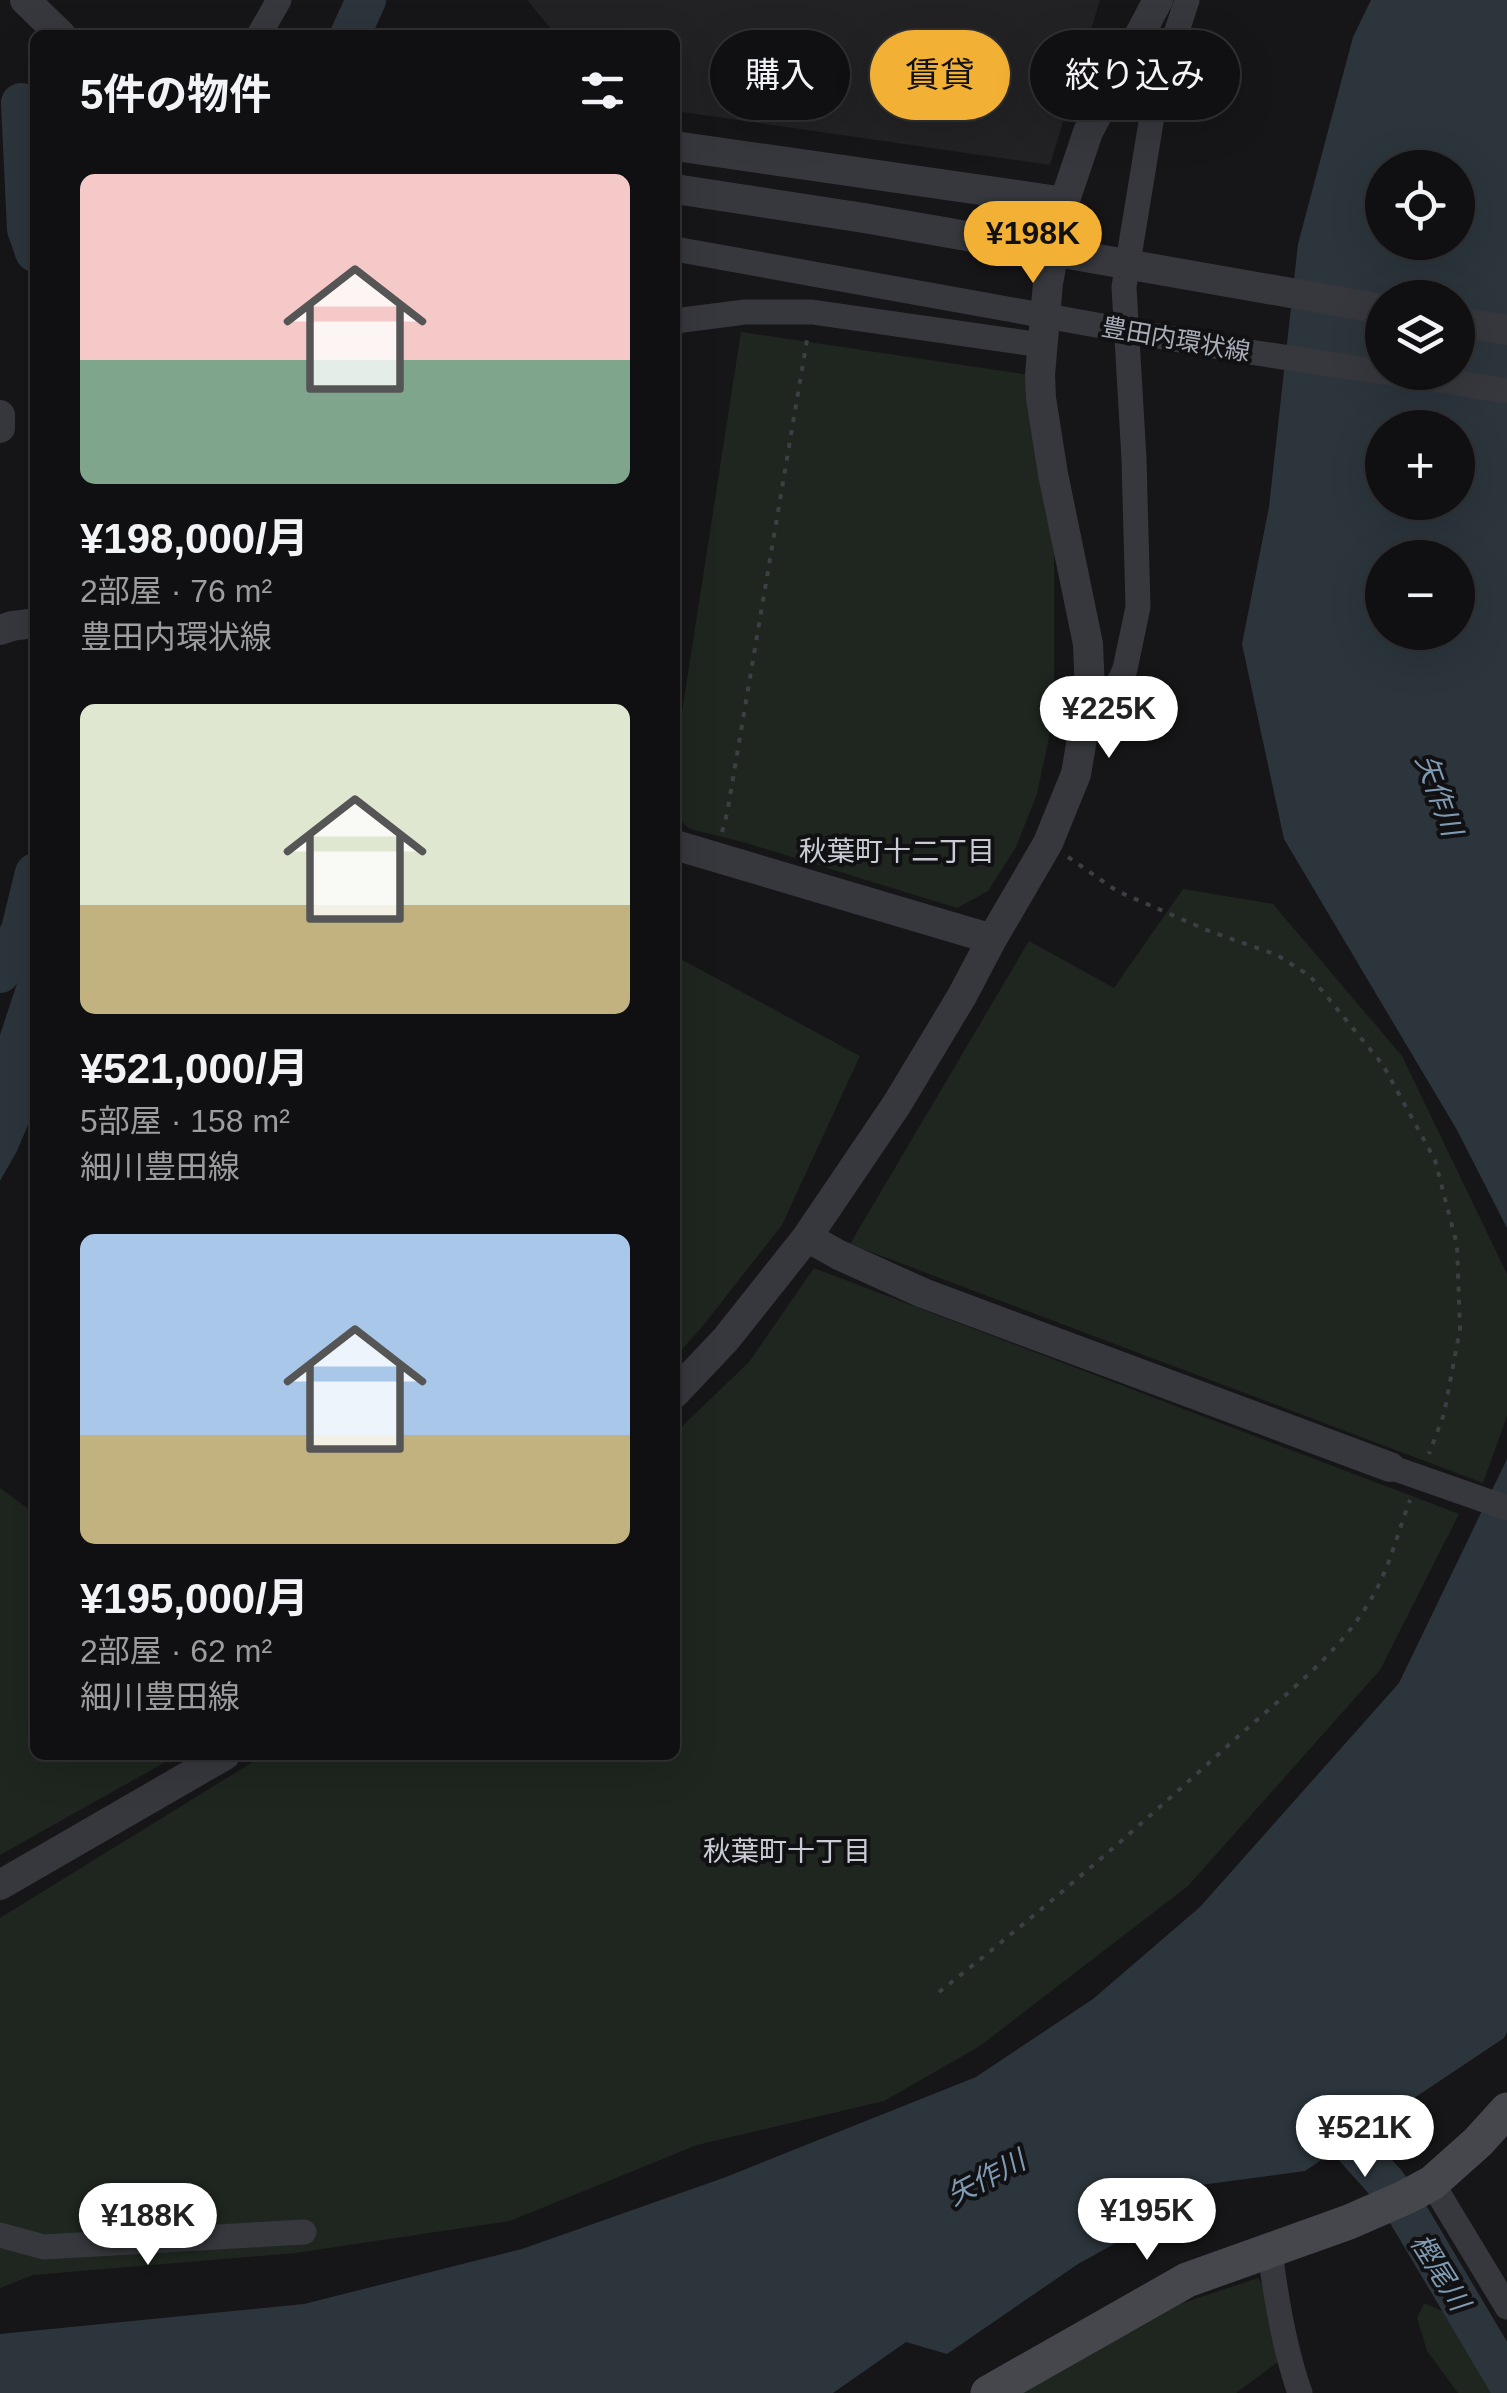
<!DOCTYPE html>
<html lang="ja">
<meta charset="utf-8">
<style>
body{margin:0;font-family:Arial,"Noto Sans JP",sans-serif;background:#19191b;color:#f1f3f6;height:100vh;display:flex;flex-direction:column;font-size:38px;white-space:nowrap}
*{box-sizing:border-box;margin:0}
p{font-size:32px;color:#9c9d9f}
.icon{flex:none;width:55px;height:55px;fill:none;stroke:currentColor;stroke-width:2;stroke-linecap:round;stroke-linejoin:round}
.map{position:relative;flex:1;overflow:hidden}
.details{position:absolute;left:30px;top:30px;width:650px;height:1730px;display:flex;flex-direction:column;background:#101012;border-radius:15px;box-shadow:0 10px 40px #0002,0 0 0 2px #303032}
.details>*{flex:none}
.guide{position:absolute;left:710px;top:30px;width:645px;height:90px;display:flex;gap:20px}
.controls{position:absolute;left:1365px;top:150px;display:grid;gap:20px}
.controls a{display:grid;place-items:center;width:110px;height:110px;border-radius:50%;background:#101012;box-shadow:0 10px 40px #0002,0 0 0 2px #303032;font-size:50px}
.price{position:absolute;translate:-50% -85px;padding:0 22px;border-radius:35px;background:#fff;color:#222;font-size:32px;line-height:65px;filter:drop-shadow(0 2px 5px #0008)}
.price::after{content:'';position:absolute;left:50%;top:60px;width:30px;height:22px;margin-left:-15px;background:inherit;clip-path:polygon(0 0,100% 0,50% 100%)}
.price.current{background:#f2b134;color:#111}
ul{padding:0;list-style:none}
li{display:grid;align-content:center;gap:20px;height:530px;padding:0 50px}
li span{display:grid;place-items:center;height:310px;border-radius:15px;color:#555}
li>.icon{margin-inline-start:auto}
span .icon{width:180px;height:180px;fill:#fffc;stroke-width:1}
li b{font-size:42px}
h2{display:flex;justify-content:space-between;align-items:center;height:120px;padding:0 50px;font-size:42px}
.chip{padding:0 35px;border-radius:45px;background:#101012;box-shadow:0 10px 40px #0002,0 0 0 2px #303032;font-size:35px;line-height:90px}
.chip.current{background:#f2b134;color:#111}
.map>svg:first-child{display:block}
.built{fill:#222225}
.green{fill:#1e261f}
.water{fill:#2c353c;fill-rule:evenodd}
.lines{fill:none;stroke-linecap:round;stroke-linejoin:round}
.river{stroke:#2c353c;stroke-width:40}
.path{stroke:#3d3f44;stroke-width:4;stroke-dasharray:5 8;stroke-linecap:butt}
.minor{stroke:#37383d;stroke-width:25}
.tertiary{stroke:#37383d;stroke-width:30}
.secondary{stroke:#45474d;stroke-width:35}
.labels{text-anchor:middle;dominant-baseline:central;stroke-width:8;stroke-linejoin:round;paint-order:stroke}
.street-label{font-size:25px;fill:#a8adb8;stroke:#111113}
.water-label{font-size:28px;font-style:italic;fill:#7f9bb3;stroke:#111113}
.neighbourhood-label{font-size:28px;fill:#c9ccd4;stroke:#111113}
</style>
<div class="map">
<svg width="1507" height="2393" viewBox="0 0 1507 2393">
<rect width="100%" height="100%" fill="#161618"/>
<path class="built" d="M 527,0 L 1100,0 L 1050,165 L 675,111 L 675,35 L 556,35 Z"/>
<path class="green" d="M 741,332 L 1037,376 L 1054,541 L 1054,714 L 1037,794 L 1016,847 L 988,891 L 957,908 L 743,842 L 690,829 L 675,816 L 675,757 Z
M 1183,889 L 1273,904 L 1402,1056 L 1507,1274 L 1507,1416 L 1483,1483 L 850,1244 L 1029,941 L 1114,988 Z
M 675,956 L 860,1056 L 782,1225 L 702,1327 L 675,1357 Z
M 814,1268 L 1459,1514 L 1380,1670 L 1188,1886 L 980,2046 L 884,2101 L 697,2145 L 510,2221 L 295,2253 L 33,2275 L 0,2288 L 0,1918 L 264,1755 L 675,1755 L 675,1433 L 749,1362 Z
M 0,1488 L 35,1514 L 35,1755 L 178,1755 L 0,1855 Z
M 1258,2278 L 1286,2319 L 1282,2359 L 1236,2393 L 1019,2393 L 1126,2322 Z
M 1424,2303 L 1447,2313 L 1502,2393 L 1458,2393 L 1427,2351 L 1417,2318 Z"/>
<path class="water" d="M 1371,0 L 1507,0 L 1507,1228 L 1457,1130 L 1284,839 L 1242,644 L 1269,507 L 1298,244 L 1353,37 ZM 1382,168 L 1458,168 L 1458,242 L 1382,242 ZM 1382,298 L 1458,298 L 1458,372 L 1382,372 ZM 1382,428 L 1458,428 L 1458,502 L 1382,502 ZM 1382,558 L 1458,558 L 1458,632 L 1382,632 Z
M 35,921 L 35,1108 L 17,1151 L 0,1181 L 0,1035 L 29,947 Z
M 1507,1459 L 1507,2032 L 1504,2038 L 1305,2171 L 1193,2186 L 1134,2233 L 1078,2264 L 947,2354 L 906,2342 L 833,2393 L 0,2393 L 0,2334 L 304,2304 L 522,2249 L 726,2177 L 976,2077 L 1093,1999 L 1200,1907 L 1399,1683 Z"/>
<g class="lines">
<path class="river" d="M 350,35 L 366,0
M 21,103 L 27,229 L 35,252
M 0,973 L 21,930 L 35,873
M 1309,2106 L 1344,2136 L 1386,2183 L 1408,2214 L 1507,2381"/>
<path class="path" d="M 722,832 L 727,814 L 808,334
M 1068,857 L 1117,891 L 1209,931 L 1277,955 L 1310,976 L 1383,1065 L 1435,1160 L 1457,1245 L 1460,1329 L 1444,1414 L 1429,1454
M 939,1992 C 1041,1912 1139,1827 1234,1740 C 1284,1695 1342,1653 1375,1592 C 1390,1565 1399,1529 1410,1500"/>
<path class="minor" d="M 259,35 L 279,0
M 675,249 L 1224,348 L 1382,372
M 675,321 L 745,312 L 812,312 L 1042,345
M 1387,372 L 1507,391
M 1090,692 L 1116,689 L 1125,669 L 1138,607 L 1134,459 L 1124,287 L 1155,98 L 1187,0
M 1390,1467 L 1507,1508
M 1432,2183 L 1507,2307
M 0,2235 L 44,2247 L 304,2232
M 1270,2251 C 1276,2299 1284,2348 1300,2393"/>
<path class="tertiary" d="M 25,0 L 61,35
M 675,146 L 1065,202
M 675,189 L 864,218 L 1382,309
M 1458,322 L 1507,330
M 0,415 L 0,428
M 0,630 L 12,626 L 35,623
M 675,845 L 992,939
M 807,1237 L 839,1255 L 923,1293 L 1390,1467
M 675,1393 L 726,1339 L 807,1237 L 897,1104 L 962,996 L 992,939 L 1048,843 L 1076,774 L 1090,692 L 1088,644 L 1053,474 L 1041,398 L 1040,375 L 1048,283 L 1062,209 L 1088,132 L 1158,0
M 0,1885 L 225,1755"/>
<path class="secondary" d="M 988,2393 L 1187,2280 L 1349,2222 L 1406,2197 L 1432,2183 L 1478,2142 L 1507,2110"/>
</g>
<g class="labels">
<g class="street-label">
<text transform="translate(1176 339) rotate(10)">豊田内環状線</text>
</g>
<g class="water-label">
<text transform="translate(1439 795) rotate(70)">矢作川</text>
<text transform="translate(986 2178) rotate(-28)">矢作川</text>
<text transform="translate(1440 2272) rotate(58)">樫尾川</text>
</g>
<g class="neighbourhood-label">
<text x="897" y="851">秋葉町十二丁目</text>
<text x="787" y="1851">秋葉町十丁目</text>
</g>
</g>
</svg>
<div class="controls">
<a><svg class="icon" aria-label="locate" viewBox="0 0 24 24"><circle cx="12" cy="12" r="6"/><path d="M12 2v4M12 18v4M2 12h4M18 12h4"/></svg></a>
<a><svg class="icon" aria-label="layers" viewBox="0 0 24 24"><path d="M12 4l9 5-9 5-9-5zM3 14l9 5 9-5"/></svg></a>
<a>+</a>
<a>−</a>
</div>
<b class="price current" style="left:1033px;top:286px">¥198K</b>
<b class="price" style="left:1109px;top:761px">¥225K</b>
<b class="price" style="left:1365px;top:2180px">¥521K</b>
<b class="price" style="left:1147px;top:2263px">¥195K</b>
<b class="price" style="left:148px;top:2268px">¥188K</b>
<div class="guide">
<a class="chip">購入</a>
<a class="chip current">賃貸</a>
<a class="chip">絞り込み</a>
</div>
<section class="details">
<h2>5件の物件<svg class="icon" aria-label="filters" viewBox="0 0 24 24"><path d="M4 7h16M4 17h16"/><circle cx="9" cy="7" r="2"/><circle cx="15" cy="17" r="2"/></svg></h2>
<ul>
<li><span style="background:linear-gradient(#f6c9c9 60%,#7fa58c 0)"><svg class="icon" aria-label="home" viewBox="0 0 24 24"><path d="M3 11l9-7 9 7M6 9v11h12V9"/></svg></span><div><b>¥198,000/月</b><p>2部屋 · 76 m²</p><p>豊田内環状線</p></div></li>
<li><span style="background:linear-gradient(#dfe7d0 65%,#c2b280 0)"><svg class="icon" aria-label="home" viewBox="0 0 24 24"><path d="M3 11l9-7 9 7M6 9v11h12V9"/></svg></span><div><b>¥521,000/月</b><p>5部屋 · 158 m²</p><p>細川豊田線</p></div></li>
<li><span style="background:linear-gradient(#a9c7e8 65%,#c2b280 0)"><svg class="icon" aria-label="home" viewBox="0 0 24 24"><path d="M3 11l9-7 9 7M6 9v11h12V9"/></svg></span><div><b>¥195,000/月</b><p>2部屋 · 62 m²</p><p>細川豊田線</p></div></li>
</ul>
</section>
</div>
